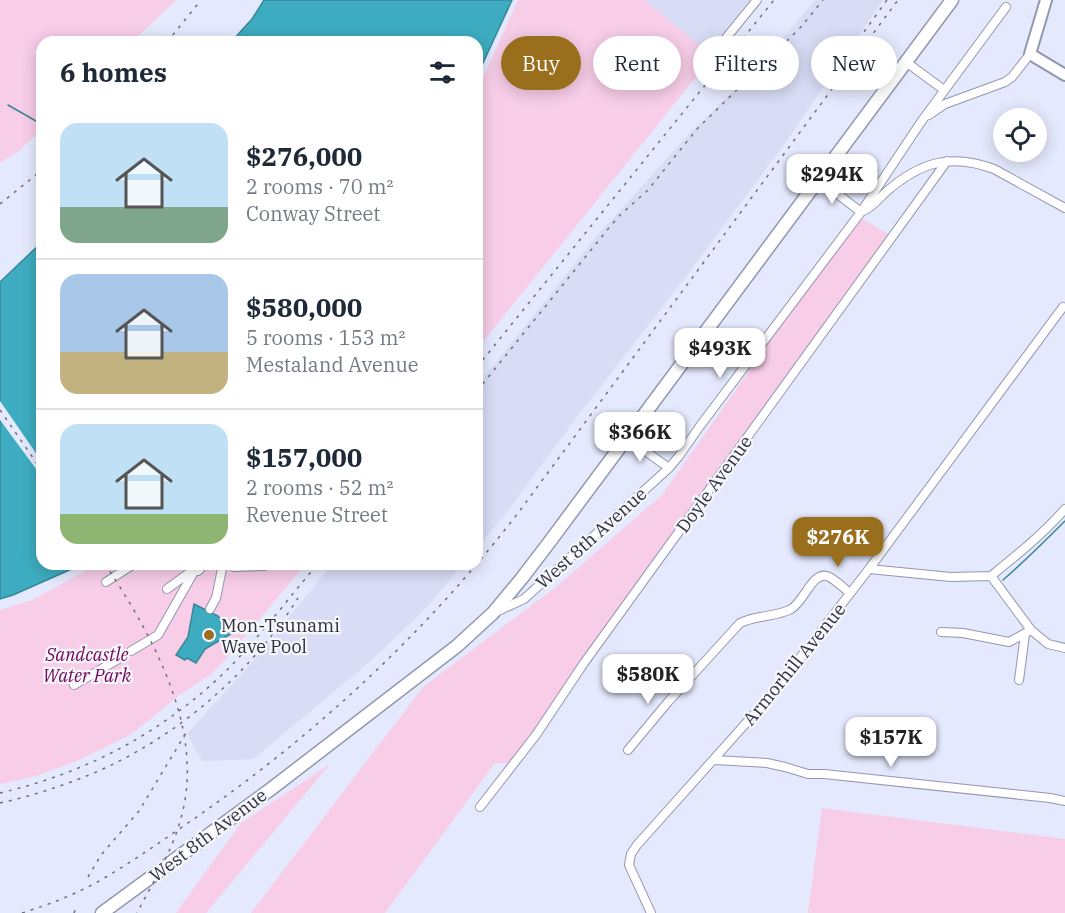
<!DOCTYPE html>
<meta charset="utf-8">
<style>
body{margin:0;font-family:"IBM Plex Serif",serif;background:#f6f6f7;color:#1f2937;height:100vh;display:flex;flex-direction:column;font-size:22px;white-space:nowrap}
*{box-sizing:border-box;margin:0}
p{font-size:20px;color:#747a83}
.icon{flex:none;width:33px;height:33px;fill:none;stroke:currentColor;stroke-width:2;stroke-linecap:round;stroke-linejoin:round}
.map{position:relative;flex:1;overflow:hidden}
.sheet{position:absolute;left:36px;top:36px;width:447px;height:534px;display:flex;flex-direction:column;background:#fff;border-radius:18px;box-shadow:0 3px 15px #0003}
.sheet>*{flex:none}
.guide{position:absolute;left:501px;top:36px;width:474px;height:54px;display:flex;gap:12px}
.buttons{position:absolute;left:993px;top:108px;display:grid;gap:12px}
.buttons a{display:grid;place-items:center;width:54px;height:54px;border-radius:50%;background:#fff;box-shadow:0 3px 15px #0003;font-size:30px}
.price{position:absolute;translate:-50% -51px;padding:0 14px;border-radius:12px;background:#fff;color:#222;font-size:20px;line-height:39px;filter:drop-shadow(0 2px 3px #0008)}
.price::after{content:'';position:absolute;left:50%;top:36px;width:18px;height:14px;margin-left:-9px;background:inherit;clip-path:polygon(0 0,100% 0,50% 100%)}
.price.active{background:#996e1c;color:#fff}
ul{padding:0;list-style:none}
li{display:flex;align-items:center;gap:18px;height:150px;padding:0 24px}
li+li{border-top:2px solid #e0e1e3}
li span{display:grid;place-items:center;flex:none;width:168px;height:120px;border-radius:18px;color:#555}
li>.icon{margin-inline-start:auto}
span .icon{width:72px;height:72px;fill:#fffc;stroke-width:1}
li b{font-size:26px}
h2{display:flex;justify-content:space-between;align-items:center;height:72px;padding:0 24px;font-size:26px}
.tag{padding:0 21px;border-radius:27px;background:#fff;box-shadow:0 3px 15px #0003;font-size:21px;line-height:54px}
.tag.active{background:#996e1c;color:#fff}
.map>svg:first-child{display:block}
.built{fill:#d8dcf5}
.green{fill:#f7cde7}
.water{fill:#3dacc0;stroke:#388698;stroke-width:1.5}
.pier{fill:#e5e9fd}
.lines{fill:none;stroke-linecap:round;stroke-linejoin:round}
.stream{stroke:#388698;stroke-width:1.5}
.street-casing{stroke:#9297ae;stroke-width:10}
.secondary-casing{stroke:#9297ae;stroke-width:14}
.primary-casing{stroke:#9297ae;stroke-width:15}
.street{stroke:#fff;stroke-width:8}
.secondary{stroke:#fff;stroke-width:10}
.primary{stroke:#fff;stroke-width:12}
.rail{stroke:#6c6f7c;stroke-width:1.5;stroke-dasharray:3 6;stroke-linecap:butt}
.poi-dot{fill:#996e1c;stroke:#f6f7fc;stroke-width:2}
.labels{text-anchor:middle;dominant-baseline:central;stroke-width:4.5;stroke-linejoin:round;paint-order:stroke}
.street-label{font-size:18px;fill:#2d2f39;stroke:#f6f7fc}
.poi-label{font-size:18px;fill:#2d2f39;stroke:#f6f7fc;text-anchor:start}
.park-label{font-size:18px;font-style:italic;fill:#720558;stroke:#f6f7fc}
</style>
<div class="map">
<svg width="1065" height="913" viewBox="0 0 1065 913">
<rect width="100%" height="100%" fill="#e5e9fd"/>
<path class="built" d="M 644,0 L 762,0 L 713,56 Z
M 815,0 L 883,0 L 788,139 L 691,270 L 574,421 L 508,511 L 477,548 L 477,386 L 596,237 L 688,135 L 763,62 Z
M 332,564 L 463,564 L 426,608 L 373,659 L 253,759 L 202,761 L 187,734 L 257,657 Z"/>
<path class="green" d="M 0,0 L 176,0 L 132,42 L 42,42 L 42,129 L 20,150 L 0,163 Z
M 518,0 L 644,0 L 713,56 L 477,349 L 477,91 Z
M 858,216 L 893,237 L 514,763 L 495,763 L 385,913 L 251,913 L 423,687 L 556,587 L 662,495 Z
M 98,564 L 306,564 L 225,660 L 210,675 L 177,697 L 143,725 L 128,736 L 77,761 L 36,776 L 0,784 L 0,610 L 32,600 Z
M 330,764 L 206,913 L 176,913 L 241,823 Z
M 822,808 L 1065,839 L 1065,913 L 808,913 Z"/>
<path class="water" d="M 264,0 L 512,0 L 477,76 L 477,42 L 231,42 L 252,19 Z
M 42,242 L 42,564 L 83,564 L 13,595 L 0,599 L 0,282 Z
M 194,604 L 218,616 L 234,632 L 205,649 L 196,663 L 187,658 L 185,660 L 176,655 L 188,637 Z"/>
<path class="pier" d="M 0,401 L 38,456 L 37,457 L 42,465 L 42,477 L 0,420 Z"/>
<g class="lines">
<path class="stream" d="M 8,105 L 36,121 L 40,121 L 42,124
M 1003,580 C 1025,561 1045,541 1065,521"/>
<defs>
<path id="street" d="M 713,54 L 757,0
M 906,62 L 944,90
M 929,115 L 945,104 L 1005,82 L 1012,77 L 1030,54
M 818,179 L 861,212 C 872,208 878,199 886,192 C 920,162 951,153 994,169 L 1065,208
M 627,438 L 669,468
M 193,564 L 193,569 L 198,571 L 201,568 L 201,564
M 234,567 L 264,566
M 869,569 L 951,577 L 991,576
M 991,576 C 1017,555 1043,534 1065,509
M 991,576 L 1031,630
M 106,582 L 134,564
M 167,589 L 193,570
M 210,609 L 216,598 L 223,564
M 498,611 L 524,599 L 669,468 L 679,456 L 700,426 L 861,212 L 921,122 L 1006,7
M 941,632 L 963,633 L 1009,642 L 1031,630 L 1048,644 L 1065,648
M 131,651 L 158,635 L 195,570
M 1019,680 L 1025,634
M 74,685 L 122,657
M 628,750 L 668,702 L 740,623 C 756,615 777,617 791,609 C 804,602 812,572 827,576 C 835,579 843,588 850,593
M 715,760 L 767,763 L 785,767 L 808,774 L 824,774 L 1050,798 L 1065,801
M 480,807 L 536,735 L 584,663 L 947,161
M 651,913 L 629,865 L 631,854 L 637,845 L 772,694 L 869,569 L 1063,307"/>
<path id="secondary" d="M 1046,0 L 1030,54 L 1065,75"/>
<path id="primary" d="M 102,913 L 271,789 L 457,646 L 493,613 L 522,578 L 548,544 L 952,0"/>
</defs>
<use href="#street" class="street-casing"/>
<use href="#secondary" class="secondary-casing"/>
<use href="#primary" class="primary-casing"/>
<use href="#street" class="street"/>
<use href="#secondary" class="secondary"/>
<use href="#primary" class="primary"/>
<path class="rail" d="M 167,42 L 201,0
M 843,61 L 887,0
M 0,204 L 42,170
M 477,367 L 774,0
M 477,391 L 608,229 L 620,215 L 648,190 L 697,129 L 800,28 L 823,0
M 0,410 L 42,471
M 105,564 C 152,635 206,730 181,818 C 172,852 153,882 137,913
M 0,793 C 86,773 162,733 226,671 C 245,652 262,631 280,610 C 292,594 305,580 317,564
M 0,803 C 27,797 53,789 79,779 C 168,745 248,678 298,598
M 88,877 L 101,855 L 139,811 L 186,733
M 22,913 C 51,904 79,893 106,877 C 133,861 159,843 185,825 C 311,739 425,634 518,513 L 898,0
M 74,913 L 77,905"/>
</g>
<circle class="poi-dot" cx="209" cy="635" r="6"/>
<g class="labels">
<g class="street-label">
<text transform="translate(714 484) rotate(-54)">Doyle Avenue</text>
<text transform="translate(591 538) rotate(-42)">West 8th Avenue</text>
<text transform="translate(794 664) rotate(-51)">Armorhill Avenue</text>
<text transform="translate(208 835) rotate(-37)">West 8th Avenue</text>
</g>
<g class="poi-label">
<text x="221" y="625">Mon-Tsunami<tspan x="221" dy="21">Wave Pool</tspan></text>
</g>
<g class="park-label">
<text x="87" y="654">Sandcastle<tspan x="87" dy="21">Water Park</tspan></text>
</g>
</g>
</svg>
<div class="buttons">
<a><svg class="icon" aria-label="locate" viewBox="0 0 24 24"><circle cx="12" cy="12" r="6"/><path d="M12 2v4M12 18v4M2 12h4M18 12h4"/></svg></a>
</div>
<b class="price" style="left:832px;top:205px">$294K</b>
<b class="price" style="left:720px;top:379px">$493K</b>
<b class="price" style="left:640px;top:463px">$366K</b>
<b class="price active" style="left:838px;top:568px">$276K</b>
<b class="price" style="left:648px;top:705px">$580K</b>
<b class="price" style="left:891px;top:768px">$157K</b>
<div class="guide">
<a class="tag active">Buy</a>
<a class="tag">Rent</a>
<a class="tag">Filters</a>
<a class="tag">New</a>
</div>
<section class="sheet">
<h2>6 homes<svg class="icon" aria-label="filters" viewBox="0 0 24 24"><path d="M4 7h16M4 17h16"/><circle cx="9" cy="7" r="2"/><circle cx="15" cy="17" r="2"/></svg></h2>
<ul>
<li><span style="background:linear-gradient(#bfe0f5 70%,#7fa58c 0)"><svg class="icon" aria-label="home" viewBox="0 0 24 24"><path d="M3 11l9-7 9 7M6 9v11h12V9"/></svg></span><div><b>$276,000</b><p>2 rooms · 70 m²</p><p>Conway Street</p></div></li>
<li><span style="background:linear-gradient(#a9c7e8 65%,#c2b280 0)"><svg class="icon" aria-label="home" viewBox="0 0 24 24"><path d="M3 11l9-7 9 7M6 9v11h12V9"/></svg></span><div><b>$580,000</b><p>5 rooms · 153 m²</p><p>Mestaland Avenue</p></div></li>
<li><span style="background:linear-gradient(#bfe0f5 75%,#8fb573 0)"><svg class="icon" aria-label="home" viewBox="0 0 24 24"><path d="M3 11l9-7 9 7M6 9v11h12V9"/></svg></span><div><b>$157,000</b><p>2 rooms · 52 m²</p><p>Revenue Street</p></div></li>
</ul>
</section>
</div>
